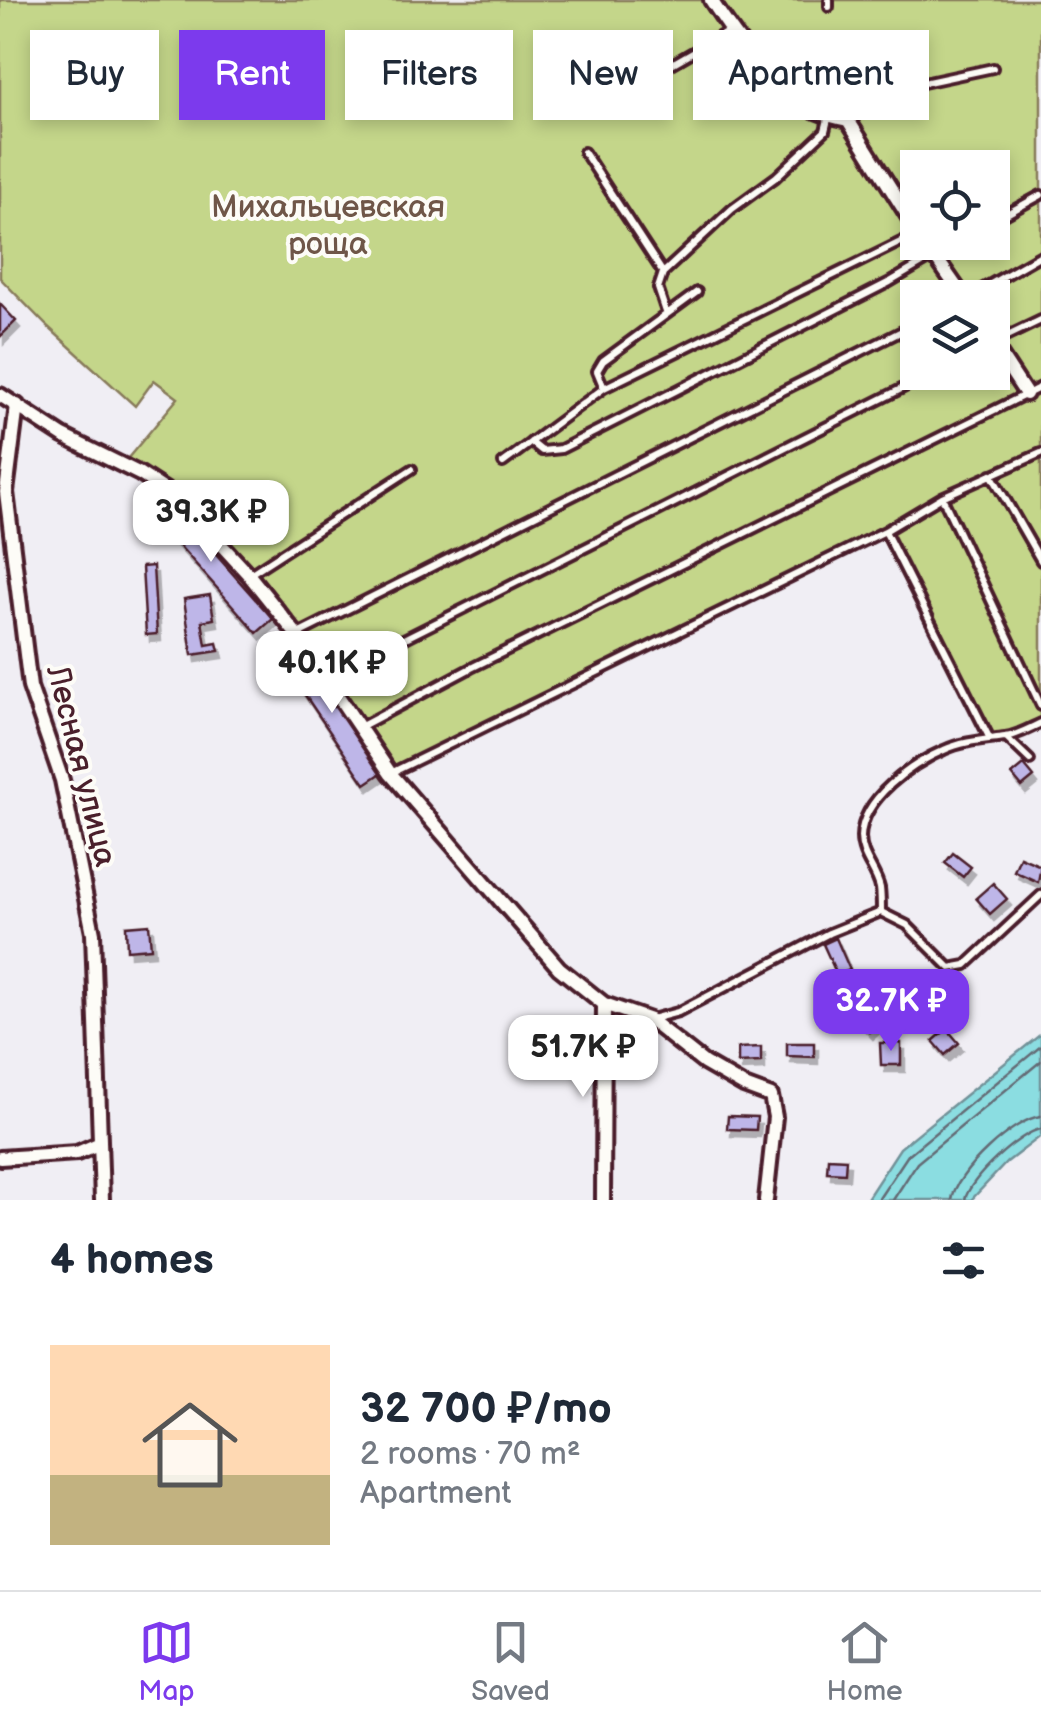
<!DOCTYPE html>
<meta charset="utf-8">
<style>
body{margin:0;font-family:"Balsamiq Sans",sans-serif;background:#f6f6f7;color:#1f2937;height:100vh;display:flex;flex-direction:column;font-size:38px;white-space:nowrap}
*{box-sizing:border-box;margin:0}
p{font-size:32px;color:#747a83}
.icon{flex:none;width:55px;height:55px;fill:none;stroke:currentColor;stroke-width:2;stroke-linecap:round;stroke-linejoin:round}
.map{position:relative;height:1200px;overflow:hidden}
.sheet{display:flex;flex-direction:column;background:#fff;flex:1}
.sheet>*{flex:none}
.hud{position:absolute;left:30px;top:30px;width:982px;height:90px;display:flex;gap:20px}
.tools{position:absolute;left:900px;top:150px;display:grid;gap:20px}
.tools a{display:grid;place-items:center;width:110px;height:110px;border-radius:0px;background:#fff;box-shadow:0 5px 15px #0003;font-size:50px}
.price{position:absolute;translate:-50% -85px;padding:0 22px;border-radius:20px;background:#fff;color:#222;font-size:32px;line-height:65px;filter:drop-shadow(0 2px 5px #0008)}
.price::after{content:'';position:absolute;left:50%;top:60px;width:30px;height:22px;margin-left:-15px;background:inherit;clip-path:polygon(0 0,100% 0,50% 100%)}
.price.current{background:#7c3aed;color:#fff}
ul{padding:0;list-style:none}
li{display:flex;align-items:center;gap:30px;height:250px;padding:0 50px}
li span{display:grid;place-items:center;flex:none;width:280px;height:200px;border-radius:0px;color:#555}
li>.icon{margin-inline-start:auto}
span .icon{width:120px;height:120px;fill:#fffc;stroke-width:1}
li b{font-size:42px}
h2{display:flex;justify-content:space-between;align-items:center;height:120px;padding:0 50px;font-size:42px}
.chip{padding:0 35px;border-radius:0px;background:#fff;box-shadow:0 5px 15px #0003;font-size:35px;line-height:90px}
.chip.current{background:#7c3aed;color:#fff}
.tabs{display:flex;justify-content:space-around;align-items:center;height:140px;border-top:2px solid #e0e1e3;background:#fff;font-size:28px;color:#747a83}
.tabs a{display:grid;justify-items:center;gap:5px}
.tabs .current{color:#7c3aed}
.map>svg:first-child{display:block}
.green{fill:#c4d68a;stroke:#877a5a;stroke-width:2.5;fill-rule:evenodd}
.water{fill:#8bdde1;stroke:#719198;stroke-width:2.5}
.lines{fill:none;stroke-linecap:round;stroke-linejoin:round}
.shore{stroke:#646b74;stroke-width:2.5}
.building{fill:#beb6e8;stroke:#4a1f2b;stroke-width:2.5;filter:url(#shadow)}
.lane-casing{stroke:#4a1f2b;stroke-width:14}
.street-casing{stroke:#4a1f2b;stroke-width:20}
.lane{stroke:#fdfcf7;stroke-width:6}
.street{stroke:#fdfcf7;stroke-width:12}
.labels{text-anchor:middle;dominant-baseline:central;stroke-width:8;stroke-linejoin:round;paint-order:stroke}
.park-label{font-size:32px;fill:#6f5648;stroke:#fdfcf7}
.street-label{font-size:32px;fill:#4a1f2b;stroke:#fdfcf7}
</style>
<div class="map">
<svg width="1041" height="1200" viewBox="0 0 1041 1200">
<defs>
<filter id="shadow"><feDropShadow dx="4" dy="7" stdDeviation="0" flood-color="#0004"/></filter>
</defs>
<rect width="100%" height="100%" fill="#f0eef4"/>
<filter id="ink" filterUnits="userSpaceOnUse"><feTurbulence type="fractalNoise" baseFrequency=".01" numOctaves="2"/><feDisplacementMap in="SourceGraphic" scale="20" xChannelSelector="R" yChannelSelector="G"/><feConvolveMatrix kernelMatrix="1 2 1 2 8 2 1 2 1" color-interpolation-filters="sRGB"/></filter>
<g filter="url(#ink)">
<path class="green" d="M 0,0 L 1041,0 L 1041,718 L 989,741 L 882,538 L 395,775 L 299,633 L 182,498 L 128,458 L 178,398 L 154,380 L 135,406 L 46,325 L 0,278 ZM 918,168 L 992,168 L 992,242 L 918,242 ZM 918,298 L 992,298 L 992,372 L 918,372 Z"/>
<path class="water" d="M 1041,1034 L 1041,1136 L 1007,1162 L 971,1200 L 866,1200 L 900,1148 Z"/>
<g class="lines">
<path class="shore" d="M 878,1200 L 908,1155 L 1041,1046
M 893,1200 L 917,1163 L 1041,1061
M 952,1200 C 954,1174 1015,1118 1041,1116
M 965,1200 C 968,1180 1020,1132 1041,1129"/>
</g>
<path class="building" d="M 0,304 L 16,321 L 0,337 Z
M 221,487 L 232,499 L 221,510 L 209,498 Z
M 161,493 L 273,619 L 257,633 L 152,515 L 159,508 L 152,500 Z
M 153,566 L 157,634 L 146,635 L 142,567 Z
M 210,595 L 214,619 L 202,621 L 206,645 L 217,643 L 219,651 L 192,655 L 184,599 Z
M 298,645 L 383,772 L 365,784 L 284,664 L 292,659 L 288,652 Z
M 1024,765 L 1034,777 L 1022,787 L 1012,775 Z
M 953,853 L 971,867 L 963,877 L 945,863 Z
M 1020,857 L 1041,866 L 1038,882 L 1014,871 Z
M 993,883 L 1007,899 L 990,914 L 976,898 Z
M 149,924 L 151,948 L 127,950 L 126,926 Z
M 836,938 L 850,970 L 837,975 L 823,944 Z
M 863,1007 L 879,1023 L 869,1032 L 854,1016 Z
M 947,1029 L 959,1043 L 945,1055 L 933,1041 Z
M 787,1043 L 814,1043 L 814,1057 L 787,1056 Z
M 880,1043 L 901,1043 L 901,1065 L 881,1065 Z
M 761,1047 L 761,1062 L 738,1063 L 738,1048 Z
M 728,1116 L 757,1117 L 756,1130 L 727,1129 Z
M 828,1158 L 846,1159 L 845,1173 L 827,1172 Z"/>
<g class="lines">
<defs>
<path id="lane" d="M 829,0 L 829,7
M 658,72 L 729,31
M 584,152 L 663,273
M 992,188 L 1004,181
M 992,222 L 1041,195
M 966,298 L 1041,255
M 666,312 L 658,288 L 663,273 L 732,209 L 776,177 L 825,131 L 829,115 L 839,105 L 872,94 L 993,68
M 993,343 L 1041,320
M 604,388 L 597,371 L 603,361 L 697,292
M 531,442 L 542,451 L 561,449 L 890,282 L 958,242
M 503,463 L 604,388 L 917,234
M 991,474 L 1041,561
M 942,497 L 1041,706
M 885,531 L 989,737
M 250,574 L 412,469
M 298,634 L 918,323
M 328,677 L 935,372
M 1041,723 C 1030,728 1016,736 1005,737 C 984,740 963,741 944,750 C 912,764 862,798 861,837 C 861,857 876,870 880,888 C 881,896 881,904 881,912 L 907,925 L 950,968 L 966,965 L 1041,895
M 360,727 L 471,668 L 1041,387
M 1006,737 L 1030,760
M 391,773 L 885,531 L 942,497 L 1041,453
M 652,1019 L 678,1012 L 829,933 L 881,912"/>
<path id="street" d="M 711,0 C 737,40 768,83 810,108 C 821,115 836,117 848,120 L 918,232
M 925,242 L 964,298
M 992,342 L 1026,394
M 0,395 L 63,436 L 140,474 L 180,500 L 249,575 L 297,635 L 390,773 L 559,968 L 604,1004 L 650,1020 L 704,1063 L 744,1086 L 771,1096 L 775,1117 L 766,1200
M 17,405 L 6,492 L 30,687 L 62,780 L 93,933 L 102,1200
M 0,1158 L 77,1153 L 98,1144
M 603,1200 L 604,1004"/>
</defs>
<use href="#lane" class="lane-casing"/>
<use href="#street" class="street-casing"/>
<use href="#lane" class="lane"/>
<use href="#street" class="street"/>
</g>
</g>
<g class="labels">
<g class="park-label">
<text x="328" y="207">Михальцевская<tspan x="328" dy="37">роща</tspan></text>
</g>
<g class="street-label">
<text transform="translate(81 766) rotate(76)">Лесная улица</text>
</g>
</g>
</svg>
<div class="tools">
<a><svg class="icon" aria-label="locate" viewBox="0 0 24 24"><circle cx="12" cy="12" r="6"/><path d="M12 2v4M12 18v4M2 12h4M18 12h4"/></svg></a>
<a><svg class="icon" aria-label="layers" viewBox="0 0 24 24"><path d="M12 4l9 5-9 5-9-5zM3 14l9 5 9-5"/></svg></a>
</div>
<b class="price" style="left:211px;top:565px">39.3K ₽</b>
<b class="price" style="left:332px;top:716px">40.1K ₽</b>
<b class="price current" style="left:891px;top:1054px">32.7K ₽</b>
<b class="price" style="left:583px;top:1100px">51.7K ₽</b>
<div class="hud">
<a class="chip">Buy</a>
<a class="chip current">Rent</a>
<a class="chip">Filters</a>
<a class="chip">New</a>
<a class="chip">Apartment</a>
</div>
</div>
<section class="sheet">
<h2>4 homes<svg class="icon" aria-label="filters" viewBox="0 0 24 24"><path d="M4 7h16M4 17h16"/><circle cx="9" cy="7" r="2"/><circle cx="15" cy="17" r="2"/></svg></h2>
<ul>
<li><span style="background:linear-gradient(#ffd9b3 65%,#c2b280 0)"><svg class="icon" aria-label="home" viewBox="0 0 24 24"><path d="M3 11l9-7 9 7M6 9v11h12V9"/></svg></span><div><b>32 700 ₽/mo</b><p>2 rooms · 70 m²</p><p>Apartment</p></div></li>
</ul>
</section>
<nav class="tabs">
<a class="current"><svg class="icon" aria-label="map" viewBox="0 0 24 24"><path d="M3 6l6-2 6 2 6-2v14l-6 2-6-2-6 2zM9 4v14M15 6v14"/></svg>Map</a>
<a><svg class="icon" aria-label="saved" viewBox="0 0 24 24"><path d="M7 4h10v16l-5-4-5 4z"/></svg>Saved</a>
<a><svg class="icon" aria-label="home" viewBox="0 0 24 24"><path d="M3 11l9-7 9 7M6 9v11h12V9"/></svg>Home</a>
</nav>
